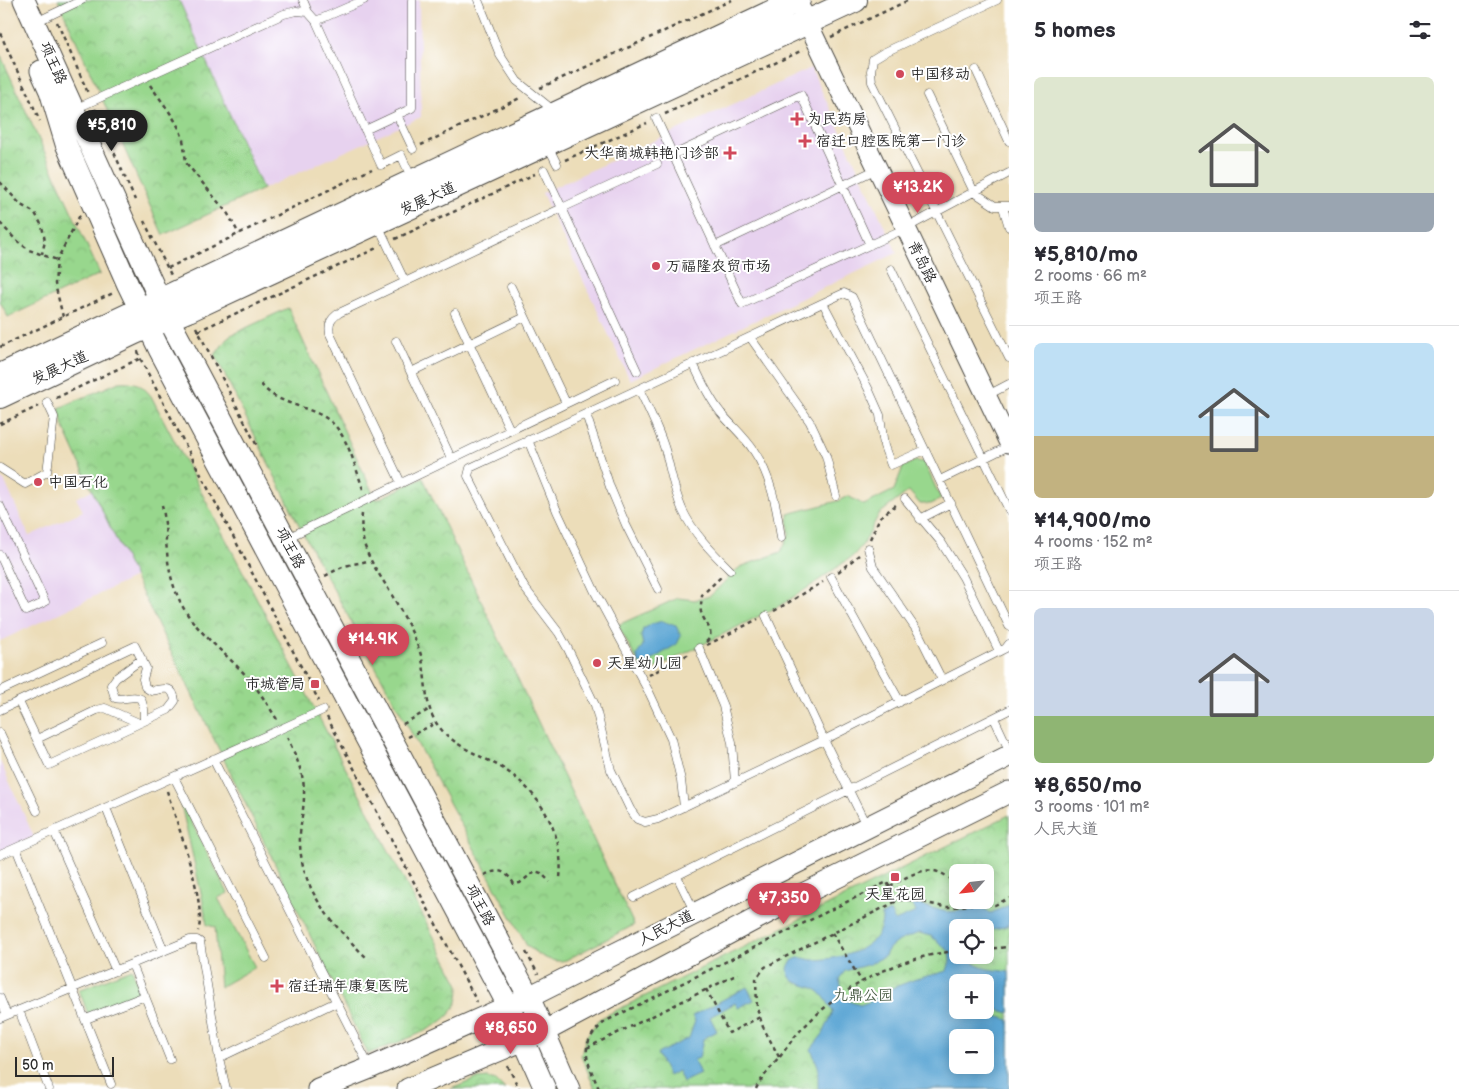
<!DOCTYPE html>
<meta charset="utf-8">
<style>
body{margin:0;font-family:"Balsamiq Sans","LXGW WenKai TC",sans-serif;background:#f2f2f3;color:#2b2b33;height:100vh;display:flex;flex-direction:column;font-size:19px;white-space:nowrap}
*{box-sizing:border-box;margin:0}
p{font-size:16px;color:#7c7c81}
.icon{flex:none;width:28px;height:28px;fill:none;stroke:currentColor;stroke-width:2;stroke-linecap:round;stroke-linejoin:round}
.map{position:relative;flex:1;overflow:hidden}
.details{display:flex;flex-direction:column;background:#fff;width:450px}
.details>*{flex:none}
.needle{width:32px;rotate:243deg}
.controls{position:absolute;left:949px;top:864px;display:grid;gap:10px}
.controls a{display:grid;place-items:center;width:45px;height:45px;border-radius:8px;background:#fff;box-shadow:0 2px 12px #0003;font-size:25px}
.scale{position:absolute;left:15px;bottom:12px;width:99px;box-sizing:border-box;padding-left:5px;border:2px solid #2b2b2b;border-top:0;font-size:14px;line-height:18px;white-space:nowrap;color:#2b2b2b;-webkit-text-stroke:4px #fff;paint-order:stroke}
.price{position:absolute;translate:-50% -42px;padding:0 11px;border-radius:18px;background:#d1495b;color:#fff;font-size:16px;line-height:32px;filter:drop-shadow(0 1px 2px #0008)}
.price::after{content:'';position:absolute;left:50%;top:30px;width:15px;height:11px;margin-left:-8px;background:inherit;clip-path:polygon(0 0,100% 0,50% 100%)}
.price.current{background:#222;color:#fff}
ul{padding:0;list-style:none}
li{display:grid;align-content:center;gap:10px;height:265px;padding:0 25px}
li+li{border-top:1px solid #e1e1e2}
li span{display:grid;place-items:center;height:155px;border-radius:8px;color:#555}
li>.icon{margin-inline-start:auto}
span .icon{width:90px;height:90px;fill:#fffc;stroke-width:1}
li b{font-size:21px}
h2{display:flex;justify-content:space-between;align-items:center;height:60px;padding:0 25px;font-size:21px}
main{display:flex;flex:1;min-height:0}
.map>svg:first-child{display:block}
.built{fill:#e7d2ef}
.green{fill:#98d78d;stroke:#62815c}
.park{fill:url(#park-crowns);stroke:#62815c;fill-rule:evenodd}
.water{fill:#5ca6d4;stroke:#446880;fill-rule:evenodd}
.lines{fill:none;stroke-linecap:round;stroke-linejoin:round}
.service-casing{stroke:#484640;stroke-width:9}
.tertiary-casing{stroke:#484640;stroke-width:21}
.secondary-casing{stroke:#484640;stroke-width:23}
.primary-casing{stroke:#484640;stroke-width:26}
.path{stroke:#484640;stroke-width:2.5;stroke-dasharray:4 4;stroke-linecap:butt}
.service{stroke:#fff;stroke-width:8}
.tertiary{stroke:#fff;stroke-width:19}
.secondary{stroke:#fff;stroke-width:21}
.primary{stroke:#fff;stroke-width:24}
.poi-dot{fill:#d1495b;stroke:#fff;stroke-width:2}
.labels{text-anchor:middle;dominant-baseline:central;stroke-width:4;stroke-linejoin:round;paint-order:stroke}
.street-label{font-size:15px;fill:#2b2b2b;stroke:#fff}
.poi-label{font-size:15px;fill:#2b2b2b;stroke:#fff;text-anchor:start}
.park-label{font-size:15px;fill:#4c5f48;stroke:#fff}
</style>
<main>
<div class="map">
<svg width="1009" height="1089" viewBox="0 0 1009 1089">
<defs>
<pattern id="park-crowns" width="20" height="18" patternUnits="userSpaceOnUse" patternTransform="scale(1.25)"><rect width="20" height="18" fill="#98d78d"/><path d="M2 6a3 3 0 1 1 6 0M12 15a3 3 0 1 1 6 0" fill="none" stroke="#83b97a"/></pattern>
</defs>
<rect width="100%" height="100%" fill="#fff"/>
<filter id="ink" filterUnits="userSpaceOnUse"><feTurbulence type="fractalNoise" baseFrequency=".02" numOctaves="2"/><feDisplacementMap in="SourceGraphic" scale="10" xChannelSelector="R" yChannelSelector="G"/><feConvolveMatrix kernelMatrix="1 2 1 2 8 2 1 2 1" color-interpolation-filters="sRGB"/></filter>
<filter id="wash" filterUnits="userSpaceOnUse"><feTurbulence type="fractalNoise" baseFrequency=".0096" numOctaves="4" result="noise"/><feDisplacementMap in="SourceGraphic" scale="20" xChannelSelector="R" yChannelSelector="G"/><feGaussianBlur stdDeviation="1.12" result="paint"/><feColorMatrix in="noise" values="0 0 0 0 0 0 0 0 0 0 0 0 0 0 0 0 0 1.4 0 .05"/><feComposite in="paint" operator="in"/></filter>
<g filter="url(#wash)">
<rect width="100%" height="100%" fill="#ecddb9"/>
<path class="built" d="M 179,0 L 419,0 L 421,117 L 263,189 Z
M 811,68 L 897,253 L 630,380 L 542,193 Z
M 0,478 L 5,482 L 29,536 L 83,511 L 76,498 L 92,490 L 135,577 L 0,641 Z
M 0,761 L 34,837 L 0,853 Z"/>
<path class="green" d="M 915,461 L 924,462 L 941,499 L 931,504 L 920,504 L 909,491 L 879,514 L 864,543 L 853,556 L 812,585 L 781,605 L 644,674 L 618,625 L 678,598 L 695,600 L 710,596 L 740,567 L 781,552 L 789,535 L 788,514 L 838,501 L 848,496 L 864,505 L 894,490 L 903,467 Z
M 180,800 L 228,893 L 218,898 L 255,967 L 220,987 L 215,927 L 207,925 L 202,897 Z
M 132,969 L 141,993 L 88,1014 L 79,990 Z"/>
<path class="park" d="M 58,0 L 179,0 L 263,189 L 163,235 Z
M 0,54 L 100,274 L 8,317 L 0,301 Z
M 288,308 L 376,500 L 423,478 L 634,925 L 566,960 C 551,964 539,955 527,946 L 303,533 L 215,355 L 229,336 Z
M 119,382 C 136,381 141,384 151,396 L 459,985 C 459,995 458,1003 452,1011 C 438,1031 391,1044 368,1054 L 92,490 L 63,426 L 59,408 Z
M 1009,815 L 1009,1089 L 595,1089 L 581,1055 L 586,1037 L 599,1019 ZM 958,872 L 985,872 L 985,900 L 958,900 ZM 958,928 L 985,928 L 985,955 L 958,955 ZM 958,982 L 985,982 L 985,1010 L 958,1010 ZM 958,1038 L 985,1038 L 985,1065 L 958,1065 Z
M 488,1078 L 496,1080 L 505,1089 L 451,1089 L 476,1079 Z"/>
<path class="water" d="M 662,621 L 676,626 L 681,636 L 677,644 L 645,664 L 638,663 L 637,655 L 643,645 L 641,636 L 643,629 L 652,624 Z
M 912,903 L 947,912 L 981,909 L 991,913 L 1009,905 L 1009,925 C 1001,929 993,928 985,932 L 985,928 L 958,928 L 958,955 L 968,955 C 975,971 994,969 1009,972 L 1009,1013 L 989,1007 L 986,1013 L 1009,1020 L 1009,1089 L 818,1089 L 818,1066 L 811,1049 L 823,1034 L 833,1012 C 829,1005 825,996 818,991 C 810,984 793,986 789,975 C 786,968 790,960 798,958 C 803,957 809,960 813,960 C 840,959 884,950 882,915 L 890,911 L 895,921 L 916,912 ZM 919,933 L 931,936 L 949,951 L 950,961 L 947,971 L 916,979 L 887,990 L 872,1001 L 860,1005 L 848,1001 L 843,992 L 839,979 L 845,971 L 870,964 L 885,956 C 889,942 907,938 919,933 ZM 958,982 L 985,982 L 985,1010 L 958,1010 ZM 958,1038 L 985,1038 L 985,1065 L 958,1065 Z
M 747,987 L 754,1000 L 738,1008 L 735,1003 L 710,1017 L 717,1031 L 703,1039 L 699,1058 L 694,1060 L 700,1074 L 683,1082 L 678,1071 L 668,1076 L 657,1054 L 689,1038 L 695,1021 L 692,1016 Z"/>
</g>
<g filter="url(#ink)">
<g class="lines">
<defs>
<path id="service" d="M 303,0 L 308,12
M 478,0 L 500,55 L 517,81 L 553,110
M 997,0 L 883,53 L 873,59 L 871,71 L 872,82 L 1009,358
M 316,21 L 364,0
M 36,22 L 82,0
M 976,70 L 1009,141
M 927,95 L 974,192 L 995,206 L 1009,206
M 75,109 L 284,14 L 296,11 L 308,12 L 316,21 L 381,165 L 401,155 L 412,179
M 397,115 L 413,149
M 656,118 L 742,304 L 906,228 L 1009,173
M 365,130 L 412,108 L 412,0
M 548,146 L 557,164
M 673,155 L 801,95 L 870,245
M 544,170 L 562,208 L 657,164
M 1003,207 L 1009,227
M 378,225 L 405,282
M 715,246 L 877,169
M 891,269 L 1009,510
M 511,287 L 566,403
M 823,303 L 868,388 L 880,415 L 884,446 L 891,465 L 925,450
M 455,313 L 510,430
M 750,337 L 810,422 L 826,456 L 836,496
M 396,341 L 451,458
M 693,363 C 701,381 709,398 721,413 C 732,426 745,437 754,451 C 771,476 777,508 781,538
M 411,372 L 525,317
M 639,389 C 649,410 660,431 666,453 C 671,472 674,490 682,509 C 693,533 711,551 730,570
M 986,396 L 1009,384
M 586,414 L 610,487 L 626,525 L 658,589
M 528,440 L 557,511 L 595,592 L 650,694 L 671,739 L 681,780 L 684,807
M 0,468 L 25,484 L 47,472 L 54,417 L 47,402
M 940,480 L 1009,446
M 401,483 L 330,334 C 328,323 331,319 339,313 L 562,208 L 637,371
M 905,499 L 941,542 L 963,577 L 999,651
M 0,506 L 45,602 L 26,611 L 0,555
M 920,519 L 951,503
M 287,538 L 615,380
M 868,548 L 873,567 L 918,632 L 942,680
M 831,577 L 900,702
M 766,616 L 824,740 L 866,825
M 1009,626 L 852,297 L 844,293 L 470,468 L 468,476 L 524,587 L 559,633 L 568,649 L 595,705 L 611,770 L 630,809 L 637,819 L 645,822 L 658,819 L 824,740 L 1006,648 L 1009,644
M 699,648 L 723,706 L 732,743 L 735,782
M 142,659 L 116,678 L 111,685 L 115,698 C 125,701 133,694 141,699 L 144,709 L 144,721
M 0,691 L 102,643
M 0,710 L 135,646 L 146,668 L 143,679 L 145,687 L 151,691 C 163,689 173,684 175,701 L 168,710 L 49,765 L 19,702
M 994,718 L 1009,750
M 0,733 L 37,811
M 37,739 L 97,710 L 105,708 L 139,723
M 213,759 L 369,1066
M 174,777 L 266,958
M 106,808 L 164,951
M 54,831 L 116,971
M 16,848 L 111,1084
M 0,855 L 323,710
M 677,876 L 695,913
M 634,897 L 1009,710
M 132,964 L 170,1059
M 0,998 L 7,1015
M 19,1010 L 49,1089
M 0,1018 L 190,940 L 197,940 L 200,942 L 219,1058 L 226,1089
M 86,1019 L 145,996
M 219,1058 L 336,1002"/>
<path id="tertiary" d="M 802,11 L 1009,443"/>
<path id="secondary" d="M 24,0 L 168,318 L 529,997 L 569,1089
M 41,71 L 50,91 L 66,144 L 128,285 L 159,349 L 509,1007 L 545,1089
M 318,1089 L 370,1068 L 529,997 L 1009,756
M 408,1089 L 545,1031 L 801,895 L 1009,792"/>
<path id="primary" d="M 0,376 L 798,0
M 0,396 L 135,332 L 188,310 L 855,0"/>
</defs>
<use href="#service" class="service-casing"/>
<use href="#tertiary" class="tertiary-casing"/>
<use href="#secondary" class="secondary-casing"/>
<use href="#primary" class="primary-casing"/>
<path class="path" d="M 57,22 L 88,93
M 0,33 L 40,121
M 831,37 L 909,0
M 150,85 C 161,101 176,118 182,136 C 185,146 184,155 187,164 L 228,214 L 239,234
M 540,88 L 732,0
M 95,109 L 135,200
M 665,114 L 803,50
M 421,145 L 522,97
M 565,160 L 647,123
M 0,182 L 21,205 L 35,213 L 42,226 L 45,241 L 42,254
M 144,221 L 172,277
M 0,223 L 15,239 L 29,250 L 57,260
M 395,239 L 535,174
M 168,268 L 372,169
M 63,317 L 55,284 L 57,260 L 80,215
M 196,327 L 257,446
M 198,331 L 379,247
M 0,347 L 113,293
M 138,351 L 140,358 L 319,701
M 261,384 C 275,404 306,405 326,418 C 347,431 355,467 363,489
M 56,398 L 141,358
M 0,424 L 39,406
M 162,505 C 166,520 165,535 167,551 C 168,567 172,584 179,599 C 192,630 228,654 250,680 C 260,692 269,707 278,721
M 362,514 C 358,550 376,567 393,597 C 403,614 413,633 420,652 C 428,676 422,707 440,728 C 455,746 477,754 497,765 C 537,787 565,832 560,878
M 870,539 L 880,517 L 896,505
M 838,572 L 859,555
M 325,576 C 333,572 340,567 349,565 C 356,563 362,563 370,560
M 774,611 L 823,582
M 706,642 C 717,632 704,623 701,612 C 700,607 702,600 702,595 L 722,576
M 707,645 L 758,619
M 649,675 L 691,653
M 327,717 L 477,1002
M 403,724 L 430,709
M 287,737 C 295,754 305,775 304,795 C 304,811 299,828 300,844 C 302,893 335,927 368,959
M 408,737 L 436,723
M 167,791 C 176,821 208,905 198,931
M 484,875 C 498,869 505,869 514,884 L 520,883 L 535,871 L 541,873 L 550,882
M 890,886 C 917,872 931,860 958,885
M 969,900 L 973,905
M 832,933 L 862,982
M 985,949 L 1009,947
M 526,952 L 538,974
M 706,989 L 729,1033 L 760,1017
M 587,1048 L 738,974
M 779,1057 L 763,1027 L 757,1008 L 756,979 L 765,967 L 899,900 L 914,900 L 944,907 L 954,907 L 975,904 L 995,905 L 1009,898
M 508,1066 L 519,1089
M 599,1089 C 586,1059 577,1044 606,1021 L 887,882 L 896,902
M 756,1089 C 761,1078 771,1068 779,1058 C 786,1049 792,1039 800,1031 C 841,987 898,956 958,951"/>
<use href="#service" class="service"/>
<use href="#tertiary" class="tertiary"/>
<use href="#secondary" class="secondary"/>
<use href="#primary" class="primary"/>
</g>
</g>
<g class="poi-dot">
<circle cx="900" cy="74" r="5"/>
<path d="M794.5 111.5h5v5h5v5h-5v5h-5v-5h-5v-5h5z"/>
<path d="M802.5 133.5h5v5h5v5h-5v5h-5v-5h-5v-5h5z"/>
<path d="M727.5 145.5h5v5h5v5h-5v5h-5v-5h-5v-5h5z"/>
<circle cx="656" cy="266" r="5"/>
<circle cx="38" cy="482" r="5"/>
<circle cx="597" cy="663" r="5"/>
<rect x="310" y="679" width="10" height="10" rx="2.5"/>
<rect x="890" y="872" width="10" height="10" rx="2.5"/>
<path d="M274.5 978.5h5v5h5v5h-5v5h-5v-5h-5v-5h5z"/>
</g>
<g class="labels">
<g class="street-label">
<text transform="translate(53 63) rotate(66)">项王路</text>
<text transform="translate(428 199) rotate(-25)">发展大道</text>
<text transform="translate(922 262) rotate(64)">青岛路</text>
<text transform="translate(60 368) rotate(-25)">发展大道</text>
<text transform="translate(290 548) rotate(62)">项王路</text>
<text transform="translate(480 905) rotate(62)">项王路</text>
<text transform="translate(666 928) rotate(-27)">人民大道</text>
</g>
<g class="poi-label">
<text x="910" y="74">中国移动</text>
<text x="807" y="119">为民药房</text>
<text x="816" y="141">宿迁口腔医院第一门诊</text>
<text x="719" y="153" text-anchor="end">大华商城韩艳门诊部</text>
<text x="666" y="266">万福隆农贸市场</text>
<text x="48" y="482">中国石化</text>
<text x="607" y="663">天星幼儿园</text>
<text x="305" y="684" text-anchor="end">市城管局</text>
<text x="895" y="894" text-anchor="middle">天星花园</text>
<text x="288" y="986">宿迁瑞年康复医院</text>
</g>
<g class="park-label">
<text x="863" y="995">九鼎公园</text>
</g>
</g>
</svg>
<div class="controls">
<a><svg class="needle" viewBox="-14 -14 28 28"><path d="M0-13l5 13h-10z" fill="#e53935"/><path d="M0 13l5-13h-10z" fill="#7c7c81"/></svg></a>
<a><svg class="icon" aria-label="locate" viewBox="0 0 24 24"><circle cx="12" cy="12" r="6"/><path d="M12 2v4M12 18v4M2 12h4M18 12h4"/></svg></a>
<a>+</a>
<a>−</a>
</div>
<div class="scale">50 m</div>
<b class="price current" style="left:112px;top:152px">¥5,810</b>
<b class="price" style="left:918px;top:214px">¥13.2K</b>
<b class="price" style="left:373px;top:666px">¥14.9K</b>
<b class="price" style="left:784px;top:925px">¥7,350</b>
<b class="price" style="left:511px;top:1055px">¥8,650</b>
</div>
<section class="details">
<h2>5 homes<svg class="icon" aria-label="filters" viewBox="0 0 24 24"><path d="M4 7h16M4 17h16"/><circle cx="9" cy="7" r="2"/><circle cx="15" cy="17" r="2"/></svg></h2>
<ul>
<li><span style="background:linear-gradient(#dfe7d0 75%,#9aa5b1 0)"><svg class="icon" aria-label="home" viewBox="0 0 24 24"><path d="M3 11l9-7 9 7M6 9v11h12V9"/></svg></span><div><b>¥5,810/mo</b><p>2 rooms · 66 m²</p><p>项王路</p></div></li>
<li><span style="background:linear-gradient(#bfe0f5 60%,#c2b280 0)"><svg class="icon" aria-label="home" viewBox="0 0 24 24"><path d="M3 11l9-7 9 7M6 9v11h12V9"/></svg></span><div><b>¥14,900/mo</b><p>4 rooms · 152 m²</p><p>项王路</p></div></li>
<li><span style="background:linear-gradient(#c9d6e8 70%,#8fb573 0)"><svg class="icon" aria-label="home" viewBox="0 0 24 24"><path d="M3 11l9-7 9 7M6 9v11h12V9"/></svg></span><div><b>¥8,650/mo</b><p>3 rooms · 101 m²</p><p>人民大道</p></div></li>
</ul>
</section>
</main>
